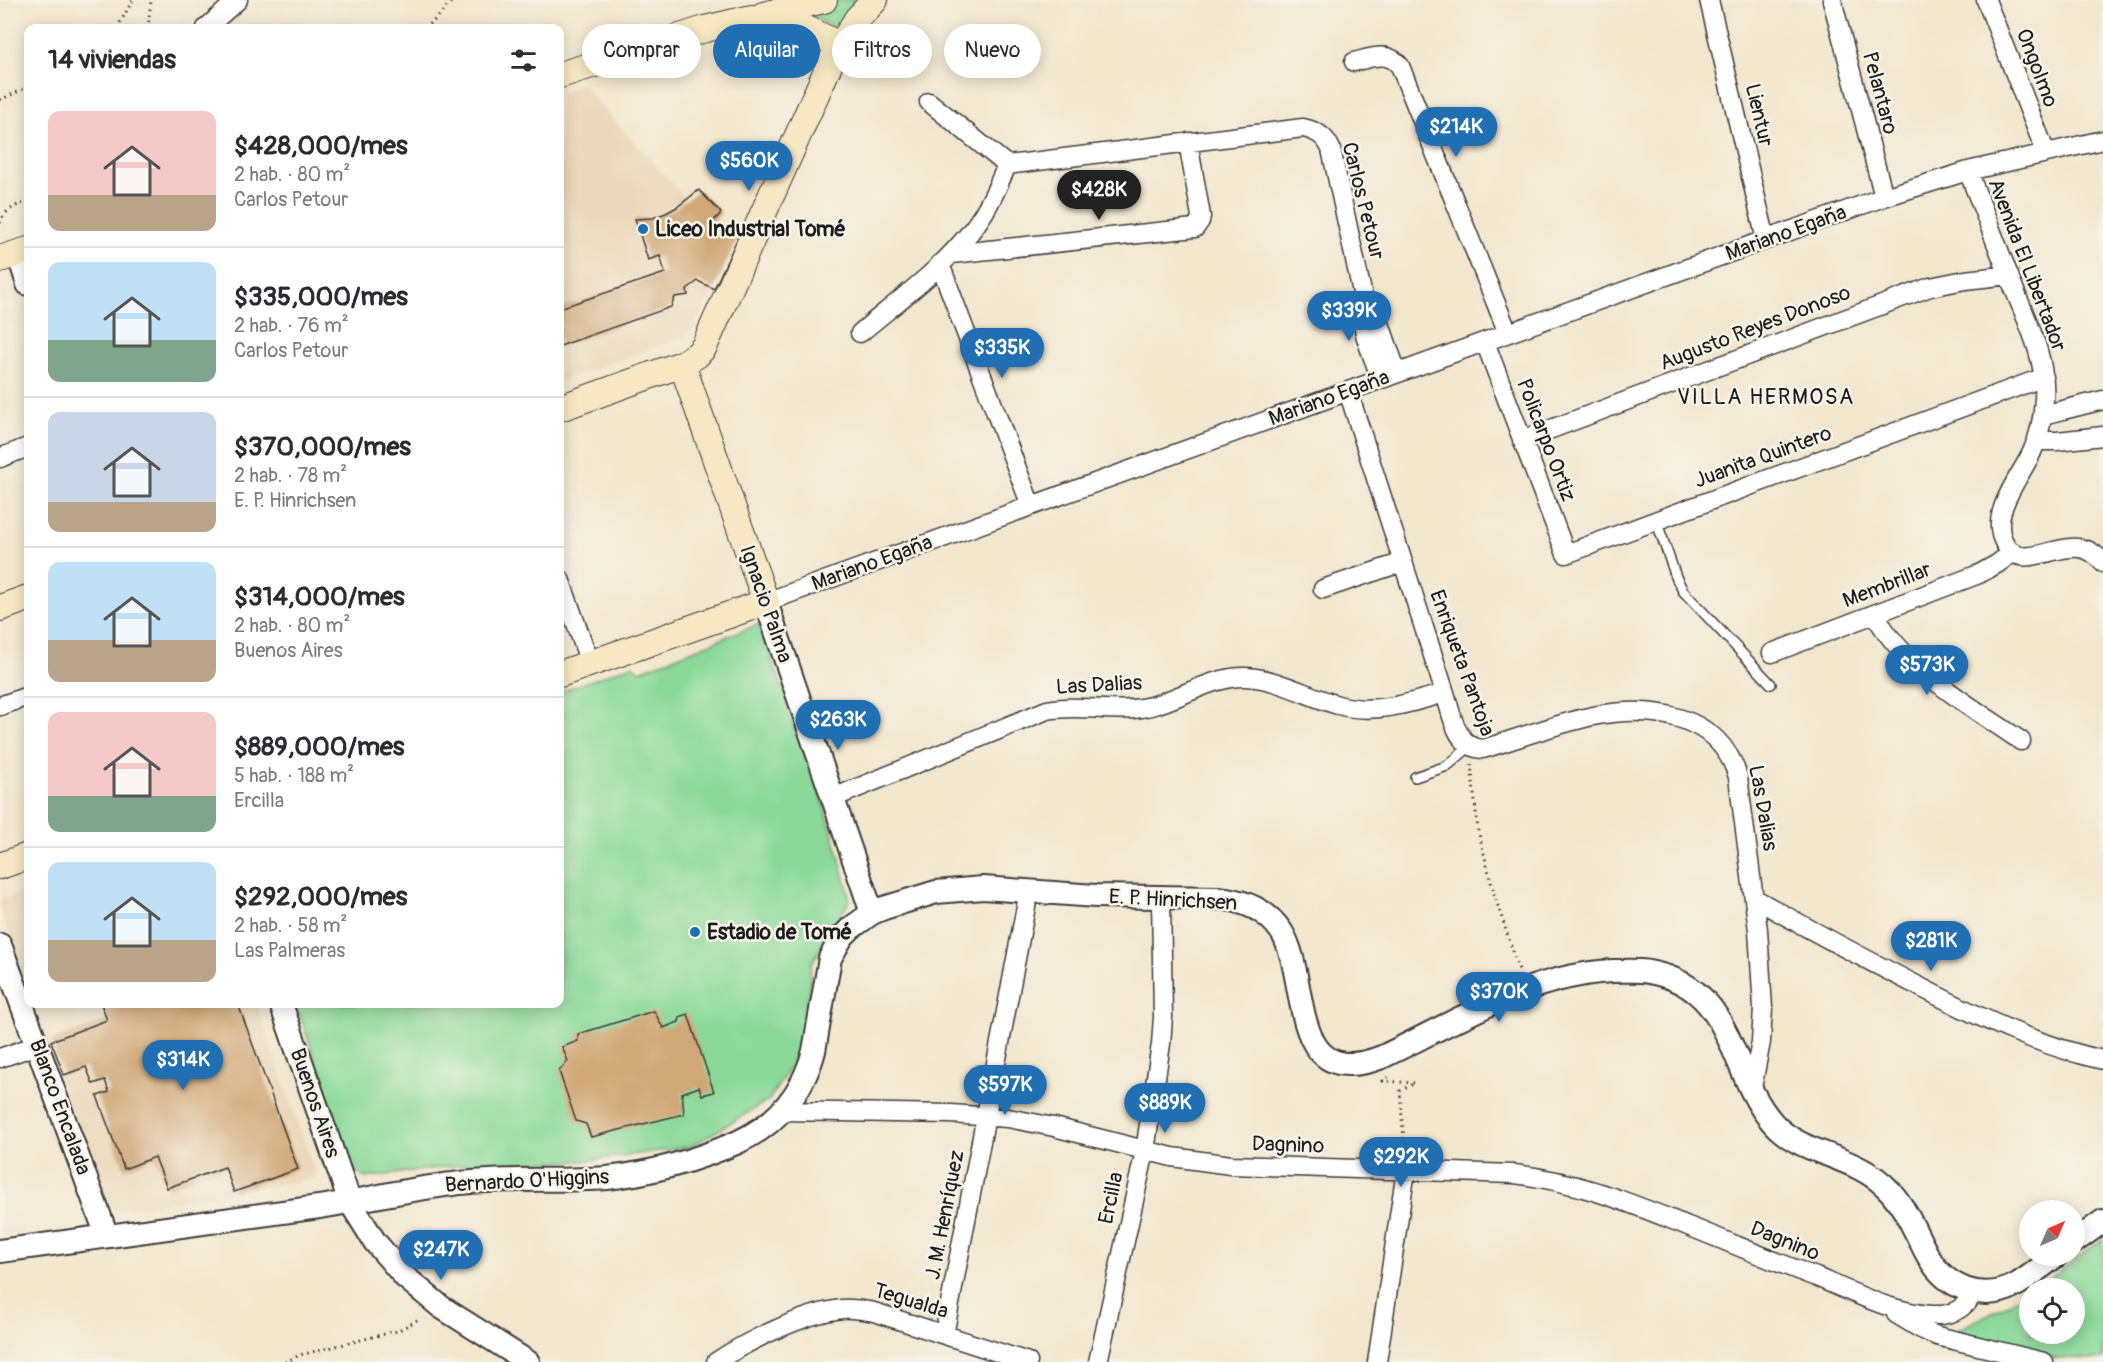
<!DOCTYPE html>
<html lang="es">
<meta charset="utf-8">
<style>
body{margin:0;font-family:Pangolin,sans-serif;background:#f7f7f7;color:#2b2b33;height:100vh;display:flex;flex-direction:column;font-size:22px;white-space:nowrap}
*{box-sizing:border-box;margin:0}
p{font-size:20px;color:#7c7c81}
.icon{flex:none;width:33px;height:33px;fill:none;stroke:currentColor;stroke-width:2;stroke-linecap:round;stroke-linejoin:round}
.map{position:relative;flex:1;overflow:hidden}
.sheet{position:absolute;left:24px;top:24px;width:540px;height:984px;display:flex;flex-direction:column;background:#fff;border-radius:12px;box-shadow:0 3px 15px #0003}
.sheet>*{flex:none}
.hud{position:absolute;left:582px;top:24px;width:570px;height:54px;display:flex;gap:12px}
.needle{width:39px;rotate:45deg}
.buttons{position:absolute;left:2019px;top:1200px;display:grid;gap:12px}
.buttons a{display:grid;place-items:center;width:66px;height:66px;border-radius:50%;background:#fff;box-shadow:0 3px 15px #0003;font-size:30px}
.price{position:absolute;translate:-50% -51px;padding:0 14px;border-radius:21px;background:#1f6fb2;color:#fff;font-size:20px;line-height:39px;filter:drop-shadow(0 2px 3px #0008)}
.price::after{content:'';position:absolute;left:50%;top:36px;width:18px;height:14px;margin-left:-9px;background:inherit;clip-path:polygon(0 0,100% 0,50% 100%)}
.price.active{background:#222;color:#fff}
ul{padding:0;list-style:none}
li{display:flex;align-items:center;gap:18px;height:150px;padding:0 24px}
li+li{border-top:2px solid #e1e1e2}
li span{display:grid;place-items:center;flex:none;width:168px;height:120px;border-radius:12px;color:#555}
li>.icon{margin-inline-start:auto}
span .icon{width:72px;height:72px;fill:#fffc;stroke-width:1}
li b{font-size:26px}
h2{display:flex;justify-content:space-between;align-items:center;height:72px;padding:0 24px;font-size:26px}
.chip{padding:0 21px;border-radius:27px;background:#fff;box-shadow:0 3px 15px #0003;font-size:21px;line-height:54px}
.chip.active{background:#1f6fb2;color:#fff}
.map>svg:first-child{display:block}
.built{fill:#ebd8ba}
.green{fill:#8ad999;stroke:#537a5a;stroke-width:1.5}
.building{fill:#d0a777}
.lines{fill:none;stroke-linecap:round;stroke-linejoin:round}
.service-casing{stroke:#3c3a37;stroke-width:12}
.minor-casing{stroke:#3c3a37;stroke-width:21}
.tertiary-casing{stroke:#3c3a37;stroke-width:26}
.secondary-casing{stroke:#3c3a37;stroke-width:28}
.path{stroke:#3c3a37;stroke-width:3;stroke-dasharray:1.5 4.5;stroke-linecap:butt}
.service{stroke:#fff;stroke-width:9}
.minor{stroke:#fff;stroke-width:18}
.tertiary{stroke:#fff;stroke-width:22}
.secondary{stroke:#f7e8c3;stroke-width:26}
.poi-dot{fill:#1f6fb2;stroke:#f7f3e8;stroke-width:2}
.labels{text-anchor:middle;dominant-baseline:central;stroke-width:5;stroke-linejoin:round;paint-order:stroke}
.street-label{font-size:21px;fill:#1c1c1c;stroke:#f7f3e8}
.poi-label{font-size:21px;font-weight:bold;fill:#1c1c1c;stroke:#f7f3e8;text-anchor:start}
.neighbourhood-label{font-size:22px;letter-spacing:1.5px;fill:#1c1c1c;stroke:#f7f3e8}
</style>
<div class="map">
<svg width="2103" height="1362" viewBox="0 0 2103 1362">
<rect width="100%" height="100%" fill="#f7f3e8"/>
<filter id="ink" filterUnits="userSpaceOnUse"><feTurbulence type="fractalNoise" baseFrequency=".0167" numOctaves="2"/><feDisplacementMap in="SourceGraphic" scale="12" xChannelSelector="R" yChannelSelector="G"/><feConvolveMatrix kernelMatrix="1 2 1 2 8 2 1 2 1" color-interpolation-filters="sRGB"/></filter>
<filter id="wash" filterUnits="userSpaceOnUse"><feTurbulence type="fractalNoise" baseFrequency=".008" numOctaves="4" result="noise"/><feDisplacementMap in="SourceGraphic" scale="24" xChannelSelector="R" yChannelSelector="G"/><feGaussianBlur stdDeviation="1.35" result="paint"/><feColorMatrix in="noise" values="0 0 0 0 0 0 0 0 0 0 0 0 0 0 0 0 0 1.4 0 .05"/><feComposite in="paint" operator="in"/></filter>
<g filter="url(#wash)">
<rect width="100%" height="100%" fill="#f2e6cd"/>
<path class="built" d="M 582,84 L 699,214 L 712,223 L 739,235 L 695,326 L 685,337 L 560,381 L 560,92 Z
M 28,890 L 28,992 L 0,909 L 0,900 Z
M 32,1004 L 256,1004 L 317,1178 L 107,1212 Z"/>
<path class="green" d="M 843,0 L 856,0 L 836,28 L 800,12 Z
M 759,624 C 792,715 829,806 850,900 L 811,964 L 805,1043 L 769,1100 L 690,1147 L 584,1161 L 459,1165 L 365,1178 L 353,1169 L 296,1004 L 560,1004 L 560,692 L 632,665 L 640,671 Z
M 2103,1239 L 2103,1359 L 2057,1358 L 1956,1331 L 2029,1293 L 2030,1334 L 2074,1334 L 2074,1288 L 2037,1288 Z"/>
<g id="blocks">
<path class="building" d="M 699,190 L 721,213 L 712,223 L 739,235 L 714,289 L 698,281 L 687,289 L 688,295 L 675,297 L 671,307 L 560,346 L 560,308 L 665,273 L 660,256 L 648,260 L 635,219 L 653,218 L 666,213 L 677,207 Z
M 101,1004 L 238,1004 L 298,1169 L 234,1192 L 225,1167 L 167,1188 L 155,1157 L 124,1169 L 97,1096 L 109,1092 L 105,1080 L 93,1084 L 86,1067 L 64,1075 L 51,1041 L 107,1020 Z
M 654,1011 L 663,1028 L 679,1022 L 680,1017 L 688,1014 L 714,1092 L 702,1095 L 699,1087 L 682,1093 L 684,1114 L 591,1137 L 586,1124 L 576,1121 L 559,1071 L 568,1061 L 562,1047 L 578,1041 L 578,1034 Z"/>
</g>
</g>
<g filter="url(#ink)">
<use href="#blocks" fill-opacity="0" stroke="#3c3a37" stroke-width="1.5"/>
<g class="lines">
<defs>
<path id="service" d="M 1656,520 L 1676,577 L 1683,591 L 1771,684
M 1415,777 L 1447,766 L 1469,747"/>
<path id="minor" d="M 1709,0 L 1766,240
M 1832,0 L 1884,197
M 1986,0 L 2046,153
M 206,28 L 238,0
M 1354,62 C 1370,58 1388,50 1400,66 L 1508,333
M 929,102 L 1007,165 L 1303,128 C 1317,131 1325,136 1331,149 L 1365,306 C 1356,324 1375,360 1381,379
M 1968,171 C 1983,209 1998,248 2013,286 C 2027,322 2047,359 2044,399 C 2043,418 2040,435 2032,452 C 2021,476 1990,512 2003,540 C 2022,584 2073,521 2103,563
M 951,254 L 1195,228 L 1200,221 L 1201,216 L 1188,142
M 940,264 L 1031,506
M 1365,306 L 1371,309 L 1377,315 L 1397,373
M 860,333 C 899,300 944,268 975,226 C 989,207 998,186 1007,165
M 1485,342 L 1566,554 L 2044,377
M 1348,391 L 1445,693 C 1452,715 1456,748 1483,749 C 1519,738 1556,724 1593,716 C 1650,705 1719,713 1738,777 L 1758,930 L 1763,1008 L 1761,1042 L 1752,1088
M 2043,415 L 2103,400
M 1522,440 L 1930,287 L 1965,280 L 2009,275
M 2037,441 L 2057,441 L 2103,436
M 0,458 L 28,447
M 560,579 L 590,663
M 1323,589 L 1403,562
M 766,602 L 1884,197 L 1968,171 L 2103,140
M 1875,614 C 1903,668 1972,707 2021,741
M 1772,653 L 1979,574 L 1997,564 L 2013,552
M 0,706 L 28,696
M 833,798 L 1047,710 C 1081,703 1116,715 1151,706 C 1182,698 1213,676 1246,677 C 1276,678 1309,697 1338,705 C 1375,715 1410,703 1445,693
M 1754,898 C 1811,931 1869,961 1928,991 C 1985,1020 2040,1046 2103,1060
M 0,1058 L 37,1045
M 783,1111 L 951,1114 L 1008,1118 L 1054,1127 L 1172,1157 L 1231,1165 L 1514,1174 C 1581,1182 1627,1202 1688,1226 C 1731,1243 1773,1261 1816,1277 C 1853,1292 1892,1313 1933,1315 C 1952,1316 1964,1309 1974,1293
M 1896,1314 L 1921,1329 L 1937,1336 L 2044,1362
M 944,1335 L 1029,891
M 716,1362 C 747,1341 805,1313 842,1309 C 853,1308 863,1310 874,1312 L 1028,1362
M 1098,1362 L 1145,1151 L 1161,1044 L 1163,1017 L 1161,898
M 1377,1362 L 1406,1170"/>
<path id="tertiary" d="M 18,253 L 28,284
M 766,602 L 872,913
M 0,945 L 107,1236
M 281,1004 L 350,1202 L 375,1242 L 405,1277 L 441,1307 L 528,1362
M 2074,1242 L 2103,1221
M 0,1251 C 106,1236 213,1222 319,1207 C 364,1200 408,1189 453,1184 C 505,1177 556,1182 607,1178 C 652,1173 697,1160 738,1142 C 777,1124 803,1092 814,1051 L 830,958 L 842,937 L 851,928 L 872,913 L 884,908 L 936,892 L 983,888 L 1096,896 L 1217,898 C 1242,900 1266,909 1281,931 C 1311,976 1285,1094 1382,1057 C 1456,1022 1529,975 1613,971 C 1625,971 1638,970 1649,972 C 1736,987 1727,1071 1773,1123 C 1802,1156 1855,1154 1889,1190 C 1906,1208 1916,1234 1928,1256 C 1946,1288 1982,1303 2016,1285 C 2030,1277 2043,1265 2056,1256"/>
<path id="secondary" d="M 763,15 L 824,0
M 560,75 L 705,29 L 752,18 L 791,24 L 809,30 L 840,45
M 0,259 L 28,250
M 560,408 L 682,364 L 697,355 L 704,347 L 830,63 L 857,19 L 875,0
M 0,608 L 28,598
M 560,674 L 766,602 L 682,364
M 0,866 L 28,856"/>
</defs>
<use href="#service" class="service-casing"/>
<use href="#minor" class="minor-casing"/>
<use href="#tertiary" class="tertiary-casing"/>
<use href="#secondary" class="secondary-casing"/>
<path class="path" d="M 117,28 L 133,0
M 148,28 L 151,0
M 424,28 L 436,19 L 453,0
M 0,100 L 28,87
M 0,223 C 5,209 16,206 28,201
M 1471,764 L 1478,830 L 1495,897 L 1519,970
M 1388,1077 L 1383,1081 L 1415,1083 L 1400,1091 L 1405,1153
M 285,1362 L 300,1355 L 397,1331 L 421,1318"/>
<use href="#service" class="service"/>
<use href="#minor" class="minor"/>
<use href="#tertiary" class="tertiary"/>
<use href="#secondary" class="secondary"/>
</g>
</g>
<g class="poi-dot">
<circle cx="643" cy="229" r="6"/>
<circle cx="695" cy="932" r="6"/>
</g>
<g class="labels">
<g class="street-label">
<text transform="translate(2037 68) rotate(69)">Ongolmo</text>
<text transform="translate(1880 93) rotate(75)">Pelantaro</text>
<text transform="translate(1759 115) rotate(77)">Lientur</text>
<text transform="translate(1363 201) rotate(76)">Carlos Petour</text>
<text transform="translate(1786 233) rotate(-20)">Mariano Egaña</text>
<text transform="translate(2027 265) rotate(69)">Avenida El Libertador</text>
<text transform="translate(1755 328) rotate(-21)">Augusto Reyes Donoso</text>
<text transform="translate(1329 398) rotate(-20)">Mariano Egaña</text>
<text transform="translate(1546 440) rotate(69)">Policarpo Ortiz</text>
<text transform="translate(1763 457) rotate(-20)">Juanita Quintero</text>
<text transform="translate(872 563) rotate(-20)">Mariano Egaña</text>
<text transform="translate(1887 585) rotate(-21)">Membrillar</text>
<text transform="translate(766 604) rotate(71)">Ignacio Palma</text>
<text transform="translate(1462 663) rotate(70)">Enriqueta Pantoja</text>
<text transform="translate(1099 685) rotate(-3)">Las Dalias</text>
<text transform="translate(1763 808) rotate(80)">Las Dalias</text>
<text transform="translate(1173 900) rotate(3)">E. P. Hinrichsen</text>
<text transform="translate(315 1103) rotate(71)">Buenos Aires</text>
<text transform="translate(60 1107) rotate(70)">Blanco Encalada</text>
<text transform="translate(1288 1145) rotate(2)">Dagnino</text>
<text transform="translate(527 1181) rotate(-3)">Bernardo O'Higgins</text>
<text transform="translate(1111 1198) rotate(-78)">Ercilla</text>
<text transform="translate(945 1215) rotate(-79)">J. M. Henríquez</text>
<text transform="translate(1785 1241) rotate(22)">Dagnino</text>
<text transform="translate(911 1301) rotate(17)">Tegualda</text>
</g>
<g class="poi-label">
<text x="655" y="229">Liceo Industrial Tomé</text>
<text x="707" y="932">Estadio de Tomé</text>
</g>
<g class="neighbourhood-label">
<text x="1766" y="397">VILLA HERMOSA</text>
</g>
</g>
</svg>
<div class="buttons">
<a><svg class="needle" viewBox="-14 -14 28 28"><path d="M0-13l5 13h-10z" fill="#e53935"/><path d="M0 13l5-13h-10z" fill="#7c7c81"/></svg></a>
<a><svg class="icon" aria-label="locate" viewBox="0 0 24 24"><circle cx="12" cy="12" r="6"/><path d="M12 2v4M12 18v4M2 12h4M18 12h4"/></svg></a>
</div>
<b class="price" style="left:1456px;top:158px">$214K</b>
<b class="price" style="left:749px;top:192px">$560K</b>
<b class="price active" style="left:1099px;top:221px">$428K</b>
<b class="price" style="left:1349px;top:342px">$339K</b>
<b class="price" style="left:1002px;top:379px">$335K</b>
<b class="price" style="left:1927px;top:696px">$573K</b>
<b class="price" style="left:838px;top:751px">$263K</b>
<b class="price" style="left:1931px;top:972px">$281K</b>
<b class="price" style="left:1499px;top:1023px">$370K</b>
<b class="price" style="left:183px;top:1091px">$314K</b>
<b class="price" style="left:1005px;top:1116px">$597K</b>
<b class="price" style="left:1165px;top:1134px">$889K</b>
<b class="price" style="left:1401px;top:1188px">$292K</b>
<b class="price" style="left:441px;top:1281px">$247K</b>
<div class="hud">
<a class="chip">Comprar</a>
<a class="chip active">Alquilar</a>
<a class="chip">Filtros</a>
<a class="chip">Nuevo</a>
</div>
<section class="sheet">
<h2>14 viviendas<svg class="icon" aria-label="filters" viewBox="0 0 24 24"><path d="M4 7h16M4 17h16"/><circle cx="9" cy="7" r="2"/><circle cx="15" cy="17" r="2"/></svg></h2>
<ul>
<li><span style="background:linear-gradient(#f6c9c9 70%,#b9a48a 0)"><svg class="icon" aria-label="home" viewBox="0 0 24 24"><path d="M3 11l9-7 9 7M6 9v11h12V9"/></svg></span><div><b>$428,000/mes</b><p>2 hab. · 80 m²</p><p>Carlos Petour</p></div></li>
<li><span style="background:linear-gradient(#bfe0f5 65%,#7fa58c 0)"><svg class="icon" aria-label="home" viewBox="0 0 24 24"><path d="M3 11l9-7 9 7M6 9v11h12V9"/></svg></span><div><b>$335,000/mes</b><p>2 hab. · 76 m²</p><p>Carlos Petour</p></div></li>
<li><span style="background:linear-gradient(#c9d6e8 75%,#b9a48a 0)"><svg class="icon" aria-label="home" viewBox="0 0 24 24"><path d="M3 11l9-7 9 7M6 9v11h12V9"/></svg></span><div><b>$370,000/mes</b><p>2 hab. · 78 m²</p><p>E. P. Hinrichsen</p></div></li>
<li><span style="background:linear-gradient(#bfe0f5 65%,#b9a48a 0)"><svg class="icon" aria-label="home" viewBox="0 0 24 24"><path d="M3 11l9-7 9 7M6 9v11h12V9"/></svg></span><div><b>$314,000/mes</b><p>2 hab. · 80 m²</p><p>Buenos Aires</p></div></li>
<li><span style="background:linear-gradient(#f6c9c9 70%,#7fa58c 0)"><svg class="icon" aria-label="home" viewBox="0 0 24 24"><path d="M3 11l9-7 9 7M6 9v11h12V9"/></svg></span><div><b>$889,000/mes</b><p>5 hab. · 188 m²</p><p>Ercilla</p></div></li>
<li><span style="background:linear-gradient(#bfe0f5 65%,#b9a48a 0)"><svg class="icon" aria-label="home" viewBox="0 0 24 24"><path d="M3 11l9-7 9 7M6 9v11h12V9"/></svg></span><div><b>$292,000/mes</b><p>2 hab. · 58 m²</p><p>Las Palmeras</p></div></li>
</ul>
</section>
</div>
